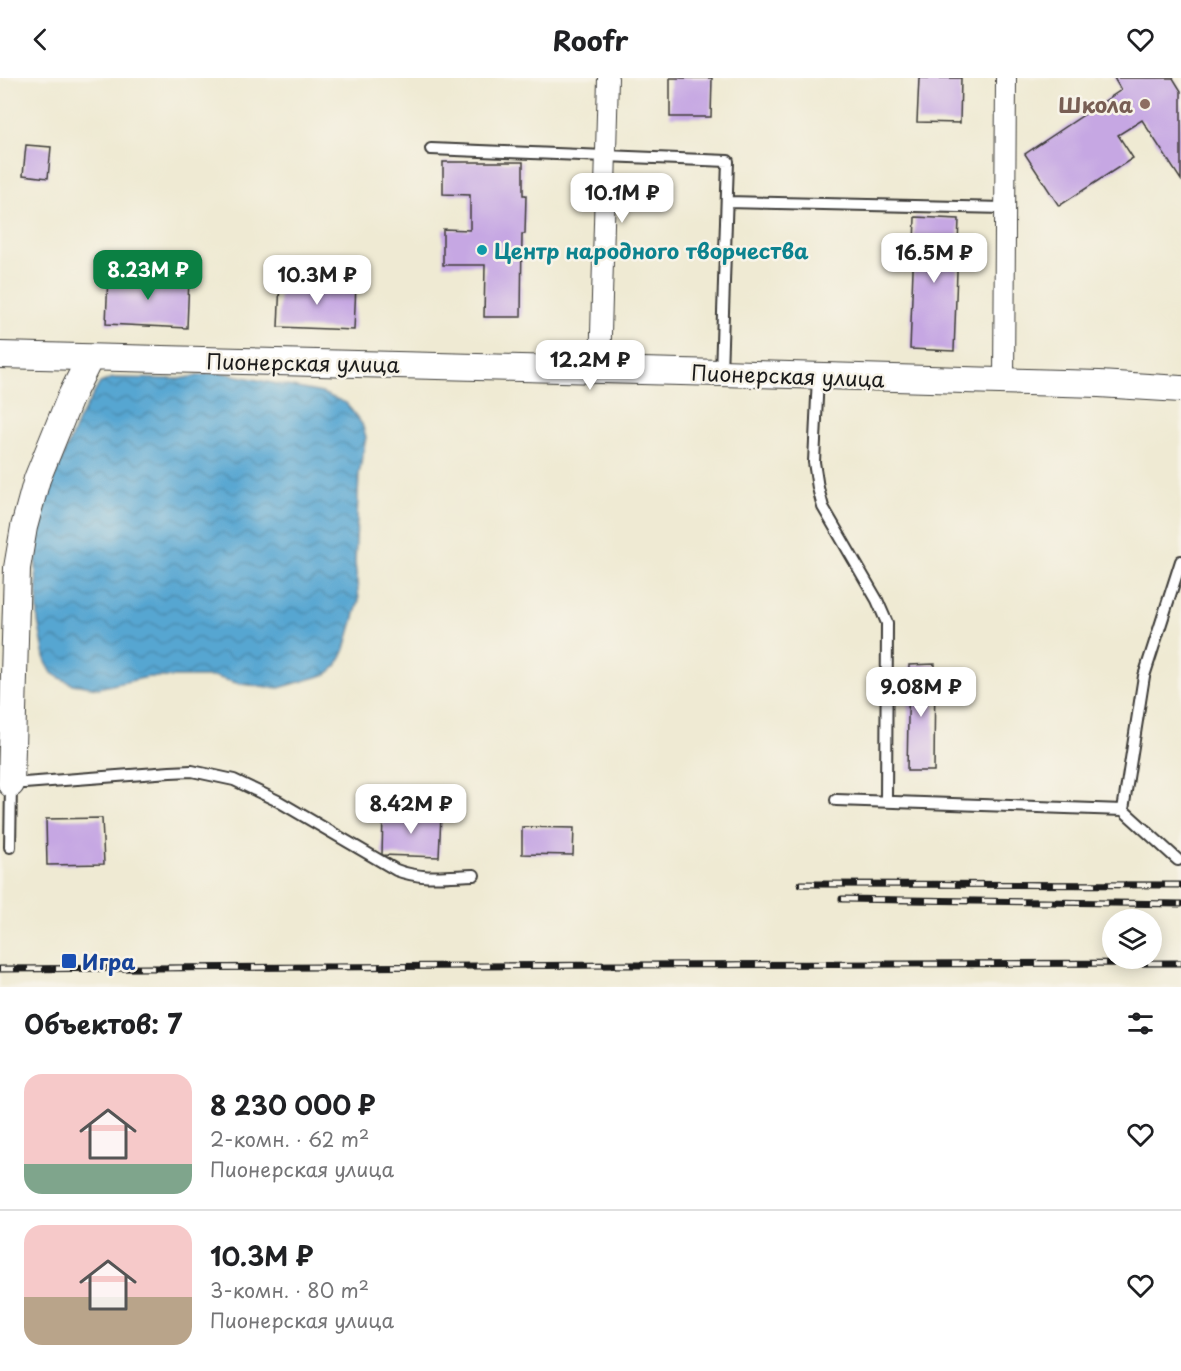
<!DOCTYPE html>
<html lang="ru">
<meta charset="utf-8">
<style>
body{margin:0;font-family:"Playpen Sans",sans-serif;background:#f6f6f6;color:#202124;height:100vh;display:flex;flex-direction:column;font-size:22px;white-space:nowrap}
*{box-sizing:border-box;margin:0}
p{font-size:20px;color:#757577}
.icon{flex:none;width:33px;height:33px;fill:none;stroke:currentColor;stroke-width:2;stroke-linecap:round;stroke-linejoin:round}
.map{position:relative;height:909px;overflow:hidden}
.panel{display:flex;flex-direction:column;background:#fff;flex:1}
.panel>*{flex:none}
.fabs{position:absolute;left:1102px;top:831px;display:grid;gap:12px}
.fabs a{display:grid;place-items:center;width:60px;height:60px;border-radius:50%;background:#fff;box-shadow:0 3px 15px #0003;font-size:30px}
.price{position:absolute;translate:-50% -51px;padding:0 14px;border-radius:12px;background:#fff;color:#222;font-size:20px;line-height:39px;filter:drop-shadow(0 2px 3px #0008)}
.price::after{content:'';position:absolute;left:50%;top:36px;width:18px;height:14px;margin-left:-9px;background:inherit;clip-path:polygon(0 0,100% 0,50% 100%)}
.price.on{background:#0b8043;color:#fff}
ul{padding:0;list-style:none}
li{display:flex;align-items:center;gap:18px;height:150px;padding:0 24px}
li+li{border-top:2px solid #e0e0e0}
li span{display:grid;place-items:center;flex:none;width:168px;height:120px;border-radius:18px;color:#555}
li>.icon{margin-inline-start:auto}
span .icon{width:72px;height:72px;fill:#fffc;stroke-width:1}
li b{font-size:26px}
h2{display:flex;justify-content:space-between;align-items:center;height:72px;padding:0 24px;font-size:26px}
header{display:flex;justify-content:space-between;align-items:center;height:78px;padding:0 24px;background:#fff;font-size:27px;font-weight:700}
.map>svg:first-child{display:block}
.water{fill:url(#water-waves);stroke:#3a6176;stroke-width:1.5}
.building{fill:#c6a7e3}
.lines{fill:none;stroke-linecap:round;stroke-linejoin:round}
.service-casing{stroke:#3c3b37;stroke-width:14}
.minor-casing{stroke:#3c3b37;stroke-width:22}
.tertiary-casing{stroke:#3c3b37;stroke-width:28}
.service{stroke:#fff;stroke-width:10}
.minor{stroke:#fff;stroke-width:20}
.tertiary{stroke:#fff;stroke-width:26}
.rail-casing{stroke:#1c1c1c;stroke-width:7}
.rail{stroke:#f7f3e8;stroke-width:4.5;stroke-dasharray:14;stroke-linecap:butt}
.education-dot{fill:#8d6e63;stroke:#f7f3e8;stroke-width:2}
.culture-dot{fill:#0f9aa8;stroke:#f7f3e8;stroke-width:2}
.transit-dot{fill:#1a4fb4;stroke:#f7f3e8;stroke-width:2}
.labels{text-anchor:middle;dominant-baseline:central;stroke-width:5;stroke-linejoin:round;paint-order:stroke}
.education-label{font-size:21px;font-weight:bold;fill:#785e54;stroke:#f7f3e8;text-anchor:end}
.culture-label{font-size:21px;font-weight:bold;fill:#0d838f;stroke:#f7f3e8;text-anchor:start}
.street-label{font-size:21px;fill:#1c1c1c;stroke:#f7f3e8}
.transit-label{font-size:21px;font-weight:bold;fill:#164399;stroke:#f7f3e8;text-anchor:start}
</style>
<header><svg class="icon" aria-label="back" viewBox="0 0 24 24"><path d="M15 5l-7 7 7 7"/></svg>Roofr<svg class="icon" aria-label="heart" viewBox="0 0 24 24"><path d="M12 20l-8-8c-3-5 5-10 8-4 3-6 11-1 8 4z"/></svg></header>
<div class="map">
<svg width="1181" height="909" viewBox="0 0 1181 909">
<defs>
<pattern id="water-waves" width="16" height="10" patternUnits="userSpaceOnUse" patternTransform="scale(1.5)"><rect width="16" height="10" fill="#57a6d1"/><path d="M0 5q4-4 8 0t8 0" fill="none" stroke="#4786a9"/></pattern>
</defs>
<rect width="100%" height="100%" fill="#f7f3e8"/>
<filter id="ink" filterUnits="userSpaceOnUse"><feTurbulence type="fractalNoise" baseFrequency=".0167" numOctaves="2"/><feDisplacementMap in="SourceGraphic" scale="12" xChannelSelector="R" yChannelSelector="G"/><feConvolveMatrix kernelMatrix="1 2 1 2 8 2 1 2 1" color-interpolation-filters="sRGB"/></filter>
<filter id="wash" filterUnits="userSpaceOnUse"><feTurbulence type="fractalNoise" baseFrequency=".008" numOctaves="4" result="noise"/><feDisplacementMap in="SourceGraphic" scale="24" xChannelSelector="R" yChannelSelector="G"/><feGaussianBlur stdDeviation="1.35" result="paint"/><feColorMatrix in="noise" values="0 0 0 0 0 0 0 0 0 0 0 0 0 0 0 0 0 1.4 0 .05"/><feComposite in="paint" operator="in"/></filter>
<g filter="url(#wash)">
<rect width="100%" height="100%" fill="#efead3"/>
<path class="water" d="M 219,294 L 322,315 L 346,325 L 362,346 L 366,359 L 359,396 L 355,485 L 359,522 L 345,571 L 337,588 L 327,596 L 279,610 L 240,606 L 216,599 L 148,599 L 98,610 L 72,606 L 60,600 L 52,595 L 46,584 L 38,543 L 36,488 L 38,460 L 46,419 L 79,341 L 100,305 L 113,300 L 179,301 Z"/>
<g id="blocks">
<path class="building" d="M 670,0 L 712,0 L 711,39 L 670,39 Z
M 919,0 L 961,0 L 960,45 L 917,44 Z
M 1114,0 L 1173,0 L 1181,13 L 1181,102 L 1142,42 L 1118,57 L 1133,80 L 1059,128 L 1025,76 L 1121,12 Z
M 26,67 L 51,69 L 48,100 L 23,97 Z
M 443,84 L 523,84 L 523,117 L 526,117 L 525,156 L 522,156 L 521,239 L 484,239 L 485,187 L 443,187 L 443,151 L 470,152 L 470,117 L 443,116 Z
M 915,139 L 959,141 L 954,273 L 910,271 Z
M 108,197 L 189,200 L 187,250 L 106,246 Z
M 280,203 L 356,206 L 354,252 L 278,249 Z
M 935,586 L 934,693 L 907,693 L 909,587 Z
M 383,736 L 441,738 L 439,779 L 382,777 Z
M 102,740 L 104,786 L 47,787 L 46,741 Z
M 522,749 L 574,750 L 573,777 L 522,776 Z"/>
</g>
</g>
<g filter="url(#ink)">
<use href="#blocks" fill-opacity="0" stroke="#3c3b37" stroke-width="1.5"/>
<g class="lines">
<defs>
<path id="service" d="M 431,71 L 728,83 L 721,295
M 727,124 L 1005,130
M 818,298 L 814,384 L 818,410 L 823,429 L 877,522 L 887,545 L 886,723
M 836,722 L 1123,732
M 10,769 L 11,706 L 170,694 L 192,693 L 234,702 L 278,723 L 396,792 C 422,802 446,798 474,797
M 1178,782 L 1123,732 L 1144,598 L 1181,483"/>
<path id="minor" d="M 600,292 L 608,0
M 1004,303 L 1006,0"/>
<path id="tertiary" d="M 0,277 L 721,295 L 1099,306 L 1181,311
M 11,706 L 17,490 L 24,449 L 37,401 L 70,320 L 90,280"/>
</defs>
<use href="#service" class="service-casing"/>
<use href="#minor" class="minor-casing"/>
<use href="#tertiary" class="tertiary-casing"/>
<use href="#service" class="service"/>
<use href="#minor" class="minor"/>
<use href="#tertiary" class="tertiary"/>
<defs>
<path id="rail" d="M 801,806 L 1181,807
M 842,821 L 1181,826
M 0,891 L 627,887 L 1181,885"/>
</defs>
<use href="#rail" class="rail-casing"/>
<use href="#rail" class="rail"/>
</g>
</g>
<circle class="education-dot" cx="1145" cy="26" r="6"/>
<circle class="culture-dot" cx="482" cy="172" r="6"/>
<rect class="transit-dot" x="61" y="875" width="16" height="16" rx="3"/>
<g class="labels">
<g class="education-label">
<text x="1133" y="26">Школа</text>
</g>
<g class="culture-label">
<text x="494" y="172">Центр народного творчества</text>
</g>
<g class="street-label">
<text transform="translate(303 284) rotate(1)">Пионерская улица</text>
<text transform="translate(788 297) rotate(2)">Пионерская улица</text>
</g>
<g class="transit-label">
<text x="82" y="883">Игра</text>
</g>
</g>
</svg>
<div class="fabs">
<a><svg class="icon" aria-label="layers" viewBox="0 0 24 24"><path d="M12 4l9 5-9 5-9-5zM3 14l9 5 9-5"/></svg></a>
</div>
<b class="price" style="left:622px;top:146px">10.1M ₽</b>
<b class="price" style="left:934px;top:206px">16.5M ₽</b>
<b class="price on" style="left:148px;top:223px">8.23M ₽</b>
<b class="price" style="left:317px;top:228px">10.3M ₽</b>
<b class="price" style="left:590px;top:313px">12.2M ₽</b>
<b class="price" style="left:921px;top:640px">9.08M ₽</b>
<b class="price" style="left:411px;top:757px">8.42M ₽</b>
</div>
<section class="panel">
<h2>Объектов: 7<svg class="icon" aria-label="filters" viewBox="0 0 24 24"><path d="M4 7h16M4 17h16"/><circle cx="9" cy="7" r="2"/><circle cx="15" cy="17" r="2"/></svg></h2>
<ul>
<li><span style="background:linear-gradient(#f6c9c9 75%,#7fa58c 0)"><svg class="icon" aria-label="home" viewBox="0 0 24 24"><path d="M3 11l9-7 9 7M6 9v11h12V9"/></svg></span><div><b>8 230 000 ₽</b><p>2-комн. · 62 m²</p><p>Пионерская улица</p></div><svg class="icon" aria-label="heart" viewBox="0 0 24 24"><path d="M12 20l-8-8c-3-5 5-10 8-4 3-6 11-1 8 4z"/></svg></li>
<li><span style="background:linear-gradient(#f6c9c9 60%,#b9a48a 0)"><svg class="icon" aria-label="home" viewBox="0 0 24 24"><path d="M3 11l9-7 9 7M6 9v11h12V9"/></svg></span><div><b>10.3M ₽</b><p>3-комн. · 80 m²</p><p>Пионерская улица</p></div><svg class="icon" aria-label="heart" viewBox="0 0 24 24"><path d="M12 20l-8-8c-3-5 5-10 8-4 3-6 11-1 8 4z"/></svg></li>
</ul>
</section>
